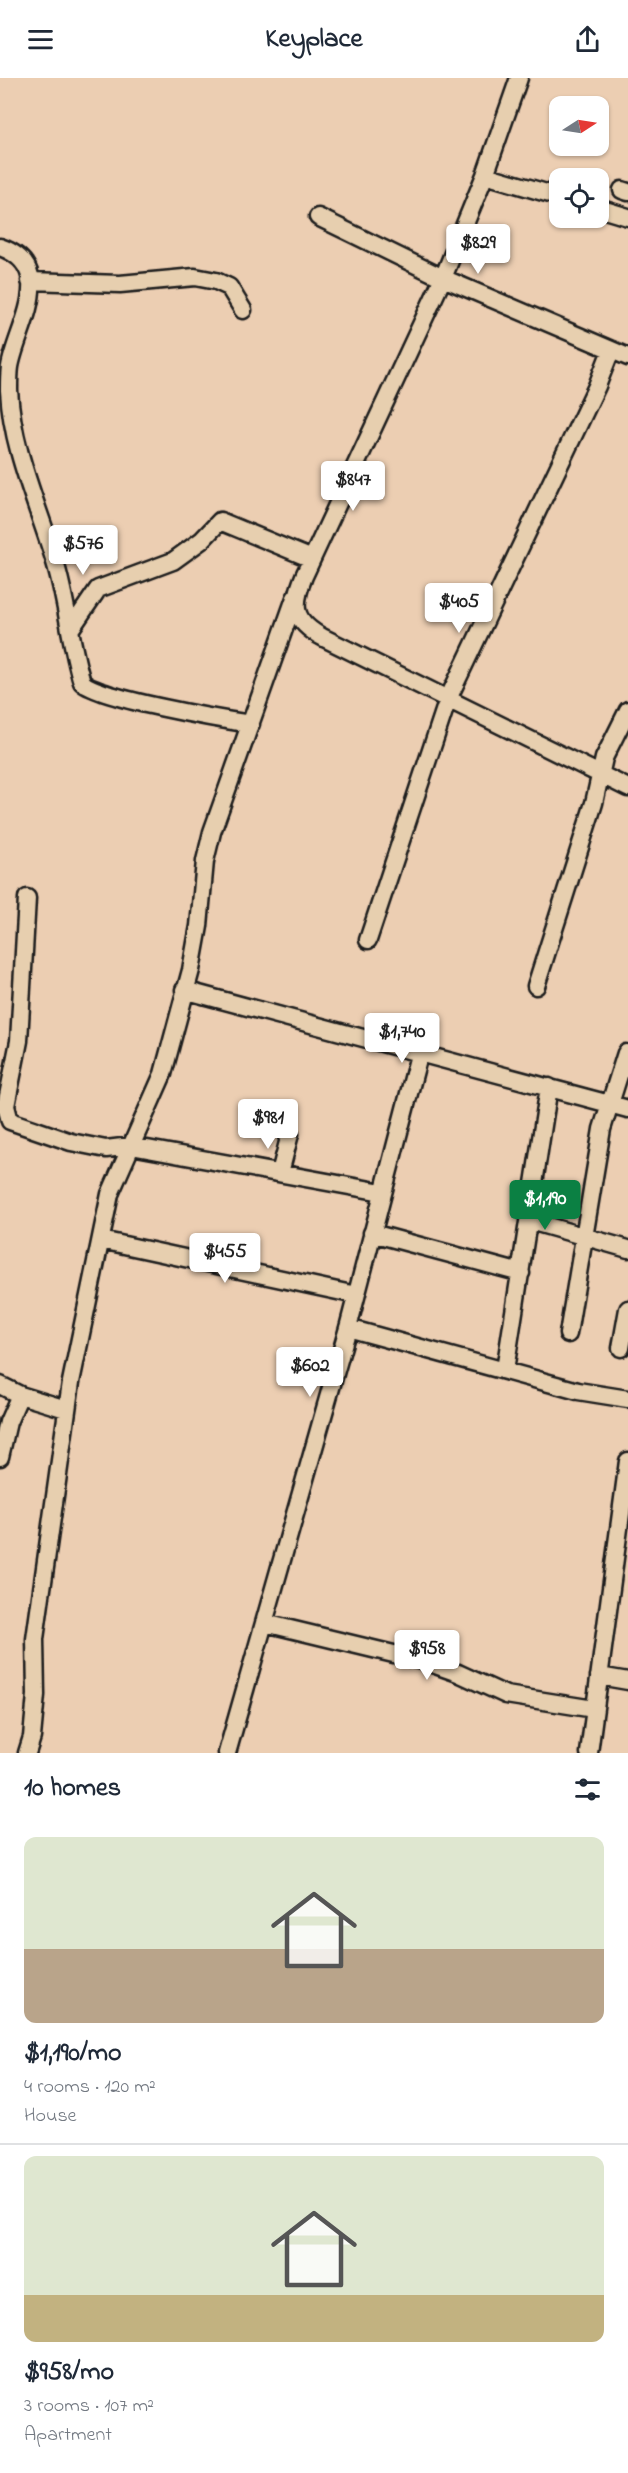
<!DOCTYPE html>
<meta charset="utf-8">
<style>
body{margin:0;font-family:"Indie Flower",sans-serif;background:#f2f2f3;color:#1f2937;height:100vh;display:flex;flex-direction:column;font-size:22px;white-space:nowrap}
*{box-sizing:border-box;margin:0}
p{font-size:20px;color:#747a83}
.icon{flex:none;width:33px;height:33px;fill:none;stroke:currentColor;stroke-width:2;stroke-linecap:round;stroke-linejoin:round}
.map{position:relative;height:1675px;overflow:hidden}
.panel{display:flex;flex-direction:column;background:#fff;flex:1}
.panel>*{flex:none}
.needle{width:39px;rotate:78deg}
.tools{position:absolute;left:549px;top:18px;display:grid;gap:12px}
.tools a{display:grid;place-items:center;width:60px;height:60px;border-radius:12px;background:#fff;box-shadow:0 2px 4px #0004;font-size:30px}
.price{position:absolute;translate:-50% -51px;padding:0 14px;border-radius:6px;background:#fff;color:#222;font-size:20px;line-height:39px;filter:drop-shadow(0 2px 3px #0008)}
.price::after{content:'';position:absolute;left:50%;top:36px;width:18px;height:14px;margin-left:-9px;background:inherit;clip-path:polygon(0 0,100% 0,50% 100%)}
.price.active{background:#0b8043;color:#fff}
ul{padding:0;list-style:none}
li{display:grid;align-content:center;gap:12px;height:318px;padding:0 24px}
li+li{border-top:2px solid #e0e1e3}
li span{display:grid;place-items:center;height:186px;border-radius:12px;color:#555}
li>.icon{margin-inline-start:auto}
span .icon{width:108px;height:108px;fill:#fffc;stroke-width:1}
li b{font-size:26px}
h2{display:flex;justify-content:space-between;align-items:center;height:72px;padding:0 24px;font-size:26px}
header{display:flex;justify-content:space-between;align-items:center;height:78px;padding:0 24px;background:#fff;font-size:27px;font-weight:700}
.map>svg:first-child{display:block}
.lines{fill:none;stroke-linecap:round;stroke-linejoin:round}
.minor-casing{stroke:#1c1c1c;stroke-width:21}
.minor{stroke:#e7cfaf;stroke-width:16}
</style>
<header><svg class="icon" aria-label="menu" viewBox="0 0 24 24"><path d="M4 6h16M4 12h16M4 18h16"/></svg>Keyplace<svg class="icon" aria-label="share" viewBox="0 0 24 24"><path d="M12 15V3M7 8l5-5 5 5M5 13v7h14v-7"/></svg></header>
<div class="map">
<svg width="628" height="1675" viewBox="0 0 628 1675">
<rect width="100%" height="100%" fill="#ecceb2"/>
<filter id="ink" filterUnits="userSpaceOnUse"><feTurbulence type="fractalNoise" baseFrequency=".0167" numOctaves="2"/><feDisplacementMap in="SourceGraphic" scale="12" xChannelSelector="R" yChannelSelector="G"/><feConvolveMatrix kernelMatrix="1 2 1 2 8 2 1 2 1" color-interpolation-filters="sRGB"/></filter>
<g filter="url(#ink)">
<g class="lines">
<defs>
<path id="minor" d="M 519,0 L 485,97 L 443,200 L 304,498 C 292,528 292,543 324,560 L 628,710
M 485,97 L 560,119
M 622,112 L 628,114
M 598,130 L 628,139
M 318,139 L 443,200 L 628,279
M 0,169 C 60,190 16,251 10,289 C 9,296 9,305 9,312 C 12,372 38,427 55,484 C 67,523 70,565 82,604 C 96,620 224,642 251,646
M 30,203 L 120,206 L 195,199 L 216,203 L 229,209 L 243,232
M 70,552 L 98,511 L 173,483 L 202,462 L 220,443 L 312,481
M 27,820 L 19,963 L 6,1028 L 10,1043 L 71,1064 L 106,1071 L 131,1068 L 382,1114
M 368,862 L 448,621 L 597,308 L 611,272
M 536,908 L 594,725 L 604,680 L 628,632
M 184,912 L 628,1031
M 280,1095 L 290,1056
M 530,1143 L 628,1171
M 372,1155 L 521,1195
M 101,1162 L 356,1217
M 348,1250 L 578,1313 L 628,1321
M 568,1256 L 602,1051 L 626,975
M 621,1270 L 628,1231
M 505,1292 L 549,1009
M 0,1307 L 20,1317 L 66,1331
M 0,1379 L 8,1344 L 20,1317
M 265,1545 L 427,1584 L 458,1595 L 506,1617 L 594,1631
M 599,1598 L 628,1603
M 27,1675 L 32,1659 L 36,1617 L 35,1561 L 71,1304 L 110,1116 L 163,996 L 191,892 L 199,848 L 205,783 L 212,754 L 295,520
M 227,1675 L 348,1250 L 420,973
M 589,1675 L 628,1383"/>
</defs>
<use href="#minor" class="minor-casing"/>
<use href="#minor" class="minor"/>
</g>
</g>
</svg>
<div class="tools">
<a><svg class="needle" viewBox="-14 -14 28 28"><path d="M0-13l5 13h-10z" fill="#e53935"/><path d="M0 13l5-13h-10z" fill="#747a83"/></svg></a>
<a><svg class="icon" aria-label="locate" viewBox="0 0 24 24"><circle cx="12" cy="12" r="6"/><path d="M12 2v4M12 18v4M2 12h4M18 12h4"/></svg></a>
</div>
<b class="price" style="left:478px;top:197px">$829</b>
<b class="price" style="left:353px;top:434px">$847</b>
<b class="price" style="left:83px;top:498px">$576</b>
<b class="price" style="left:459px;top:556px">$405</b>
<b class="price" style="left:402px;top:986px">$1,740</b>
<b class="price" style="left:268px;top:1072px">$981</b>
<b class="price active" style="left:545px;top:1153px">$1,190</b>
<b class="price" style="left:225px;top:1206px">$455</b>
<b class="price" style="left:310px;top:1320px">$602</b>
<b class="price" style="left:427px;top:1603px">$958</b>
</div>
<section class="panel">
<h2>10 homes<svg class="icon" aria-label="filters" viewBox="0 0 24 24"><path d="M4 7h16M4 17h16"/><circle cx="9" cy="7" r="2"/><circle cx="15" cy="17" r="2"/></svg></h2>
<ul>
<li><span style="background:linear-gradient(#dfe7d0 60%,#b9a48a 0)"><svg class="icon" aria-label="home" viewBox="0 0 24 24"><path d="M3 11l9-7 9 7M6 9v11h12V9"/></svg></span><div><b>$1,190/mo</b><p>4 rooms · 120 m²</p><p>House</p></div></li>
<li><span style="background:linear-gradient(#dfe7d0 75%,#c2b280 0)"><svg class="icon" aria-label="home" viewBox="0 0 24 24"><path d="M3 11l9-7 9 7M6 9v11h12V9"/></svg></span><div><b>$958/mo</b><p>3 rooms · 107 m²</p><p>Apartment</p></div></li>
</ul>
</section>
